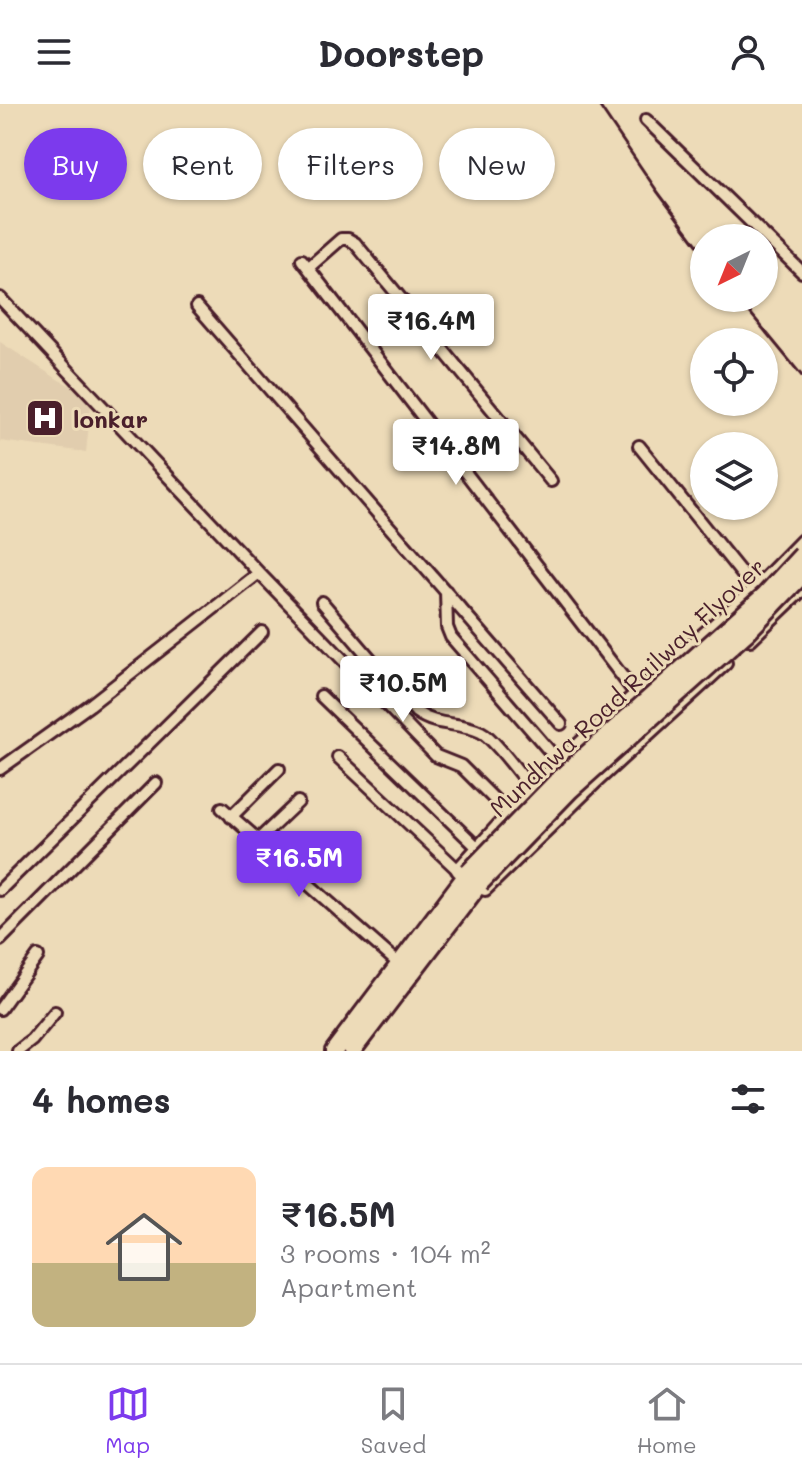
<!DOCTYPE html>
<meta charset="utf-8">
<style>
body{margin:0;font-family:Mali,sans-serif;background:#f7f7f7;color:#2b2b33;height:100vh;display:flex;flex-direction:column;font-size:30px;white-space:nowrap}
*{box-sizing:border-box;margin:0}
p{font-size:26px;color:#7c7c81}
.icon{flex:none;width:44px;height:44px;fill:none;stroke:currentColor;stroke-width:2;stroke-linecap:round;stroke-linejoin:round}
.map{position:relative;height:947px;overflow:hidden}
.drawer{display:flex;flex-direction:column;background:#fff;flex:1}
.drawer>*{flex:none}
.top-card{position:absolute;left:24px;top:24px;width:754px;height:72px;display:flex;gap:16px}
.needle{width:52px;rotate:223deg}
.tools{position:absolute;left:690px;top:120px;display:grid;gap:16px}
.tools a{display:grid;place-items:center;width:88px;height:88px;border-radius:50%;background:#fff;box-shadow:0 2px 6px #0004;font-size:40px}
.price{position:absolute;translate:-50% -68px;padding:0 18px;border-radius:8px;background:#fff;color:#222;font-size:26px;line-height:52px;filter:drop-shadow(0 2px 4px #0008)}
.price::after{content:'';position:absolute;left:50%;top:48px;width:24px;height:18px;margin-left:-12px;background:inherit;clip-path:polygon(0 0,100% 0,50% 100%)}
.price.active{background:#7c3aed;color:#fff}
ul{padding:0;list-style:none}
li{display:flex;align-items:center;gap:24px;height:200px;padding:0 32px}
li span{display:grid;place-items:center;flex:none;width:224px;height:160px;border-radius:16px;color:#555}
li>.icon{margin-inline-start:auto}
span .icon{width:96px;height:96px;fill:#fffc;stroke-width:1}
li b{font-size:34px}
h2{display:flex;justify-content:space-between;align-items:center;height:96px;padding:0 32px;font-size:34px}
.tag{padding:0 28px;border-radius:36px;background:#fff;box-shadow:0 2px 6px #0004;font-size:28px;line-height:72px}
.tag.active{background:#7c3aed;color:#fff}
header{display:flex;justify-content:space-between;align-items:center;height:104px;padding:0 32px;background:#fff;font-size:36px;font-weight:700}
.dock{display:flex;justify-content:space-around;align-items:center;height:112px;border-top:2px solid #e1e1e2;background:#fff;font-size:22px;color:#7c7c81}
.dock a{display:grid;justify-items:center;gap:4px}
.dock .active{color:#7c3aed}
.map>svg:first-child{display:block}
.built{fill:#e1cdae}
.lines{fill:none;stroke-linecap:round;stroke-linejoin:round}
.minor-casing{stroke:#4a1f2b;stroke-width:16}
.tertiary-casing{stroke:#4a1f2b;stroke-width:18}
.trunk-casing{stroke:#4a1f2b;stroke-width:22}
.minor{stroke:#eddbb8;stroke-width:10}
.tertiary{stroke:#eddbb8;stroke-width:12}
.trunk{stroke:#eddbb8;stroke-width:16}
.rail{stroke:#4a1f2b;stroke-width:3}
.trunk-bridge-casing{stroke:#4a1f2b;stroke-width:22;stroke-linecap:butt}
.trunk-bridge{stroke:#eddbb8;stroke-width:16}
.labels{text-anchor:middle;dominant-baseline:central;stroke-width:6;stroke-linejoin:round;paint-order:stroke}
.poi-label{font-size:24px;font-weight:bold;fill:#4a1f2b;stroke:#eddbb8;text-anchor:start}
.street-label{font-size:24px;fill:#4a1f2b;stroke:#eddbb8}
</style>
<header><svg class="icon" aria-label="menu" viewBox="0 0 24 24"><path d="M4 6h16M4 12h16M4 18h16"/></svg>Doorstep<svg class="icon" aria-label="person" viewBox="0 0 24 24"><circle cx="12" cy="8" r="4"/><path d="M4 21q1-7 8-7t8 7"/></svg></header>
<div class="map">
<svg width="802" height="947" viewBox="0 0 802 947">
<rect width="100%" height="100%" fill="#eddbb8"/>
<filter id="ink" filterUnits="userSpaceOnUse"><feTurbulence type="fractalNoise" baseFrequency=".0125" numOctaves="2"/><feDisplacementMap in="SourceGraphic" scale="16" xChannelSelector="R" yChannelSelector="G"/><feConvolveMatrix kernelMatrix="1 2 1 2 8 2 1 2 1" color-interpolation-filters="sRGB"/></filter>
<g filter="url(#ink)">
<path class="built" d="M 0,238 L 59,276 L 92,292 L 86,348 L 0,337 Z"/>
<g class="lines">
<defs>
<path id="minor" d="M 646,16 L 802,168
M 302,156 L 635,589
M 308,164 L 341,135 L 348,135 L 355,139 L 551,377
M 0,194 L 259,469 L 436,652 L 461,662 L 509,710
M 197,202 L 561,620
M 639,342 L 754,485
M 446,487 L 447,523 L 451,533 L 559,658
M 322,498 L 416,608 C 438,624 460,617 481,628 C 495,635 520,671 532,685
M 321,592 L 477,743
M 602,619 L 754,485 L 802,436
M 338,653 L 458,766
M 0,665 L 90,601 L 259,469
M 222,704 L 399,860
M 231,713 L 279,665
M 258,736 L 298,698
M 0,786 L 262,528
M 0,836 L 156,679
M 0,905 L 38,852
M 18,947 L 32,936 L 55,908"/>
<path id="tertiary" d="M 750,535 L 802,485
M 465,773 L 458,766 L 532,685 L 602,619 L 615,633
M 485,785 L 596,677 L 725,559"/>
<path id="trunk" d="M 334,947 L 469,768
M 352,947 L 480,779"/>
</defs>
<use href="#minor" class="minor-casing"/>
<use href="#tertiary" class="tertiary-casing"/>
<use href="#trunk" class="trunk-casing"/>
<use href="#minor" class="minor"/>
<use href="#tertiary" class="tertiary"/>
<use href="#trunk" class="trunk"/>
<path class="rail" d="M 598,0 L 657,87 L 704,150
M 738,194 L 802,272"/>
<defs>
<path id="trunk-bridge" d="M 469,768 L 559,675 L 765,491 L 802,451
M 480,779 L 570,686 L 747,528 L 802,471"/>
</defs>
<use href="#trunk-bridge" class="trunk-bridge-casing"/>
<use href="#trunk-bridge" class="trunk-bridge"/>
</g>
</g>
<defs>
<symbol id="hospital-square" viewBox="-11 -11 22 22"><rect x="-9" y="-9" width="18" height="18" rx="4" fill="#4a1f2b" stroke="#eddbb8"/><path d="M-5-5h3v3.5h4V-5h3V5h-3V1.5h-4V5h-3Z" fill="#fff"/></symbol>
</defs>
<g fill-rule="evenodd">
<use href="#hospital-square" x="23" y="292" width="44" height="44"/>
</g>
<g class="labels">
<g class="poi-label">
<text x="73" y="314">lonkar</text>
</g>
<g class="street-label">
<text transform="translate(627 583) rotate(-43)">Mundhwa Road Railway Flyover</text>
</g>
</g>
</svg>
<div class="tools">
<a><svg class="needle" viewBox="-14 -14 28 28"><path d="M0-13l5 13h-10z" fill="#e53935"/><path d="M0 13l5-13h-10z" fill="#7c7c81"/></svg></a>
<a><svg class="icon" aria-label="locate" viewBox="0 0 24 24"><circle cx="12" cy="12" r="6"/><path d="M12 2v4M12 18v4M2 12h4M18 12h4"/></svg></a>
<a><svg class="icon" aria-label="layers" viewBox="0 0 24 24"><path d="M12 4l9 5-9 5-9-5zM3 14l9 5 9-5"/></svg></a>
</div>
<b class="price" style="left:431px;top:258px">₹16.4M</b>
<b class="price" style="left:456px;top:383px">₹14.8M</b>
<b class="price" style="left:403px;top:620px">₹10.5M</b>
<b class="price active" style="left:299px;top:795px">₹16.5M</b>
<div class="top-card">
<a class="tag active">Buy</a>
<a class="tag">Rent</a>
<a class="tag">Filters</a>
<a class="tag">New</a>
</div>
</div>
<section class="drawer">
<h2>4 homes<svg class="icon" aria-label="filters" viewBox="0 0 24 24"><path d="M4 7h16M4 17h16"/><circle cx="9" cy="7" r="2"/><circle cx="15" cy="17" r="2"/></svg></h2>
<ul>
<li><span style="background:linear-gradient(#ffd9b3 60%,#c2b280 0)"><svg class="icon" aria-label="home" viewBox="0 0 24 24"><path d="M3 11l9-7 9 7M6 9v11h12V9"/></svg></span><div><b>₹16.5M</b><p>3 rooms · 104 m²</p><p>Apartment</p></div></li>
</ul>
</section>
<nav class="dock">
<a class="active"><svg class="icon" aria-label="map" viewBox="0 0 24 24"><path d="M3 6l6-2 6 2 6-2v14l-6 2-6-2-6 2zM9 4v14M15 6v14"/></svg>Map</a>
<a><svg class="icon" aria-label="saved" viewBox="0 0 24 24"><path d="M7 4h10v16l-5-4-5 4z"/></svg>Saved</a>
<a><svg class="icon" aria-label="home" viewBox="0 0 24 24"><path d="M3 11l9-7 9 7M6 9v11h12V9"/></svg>Home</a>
</nav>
